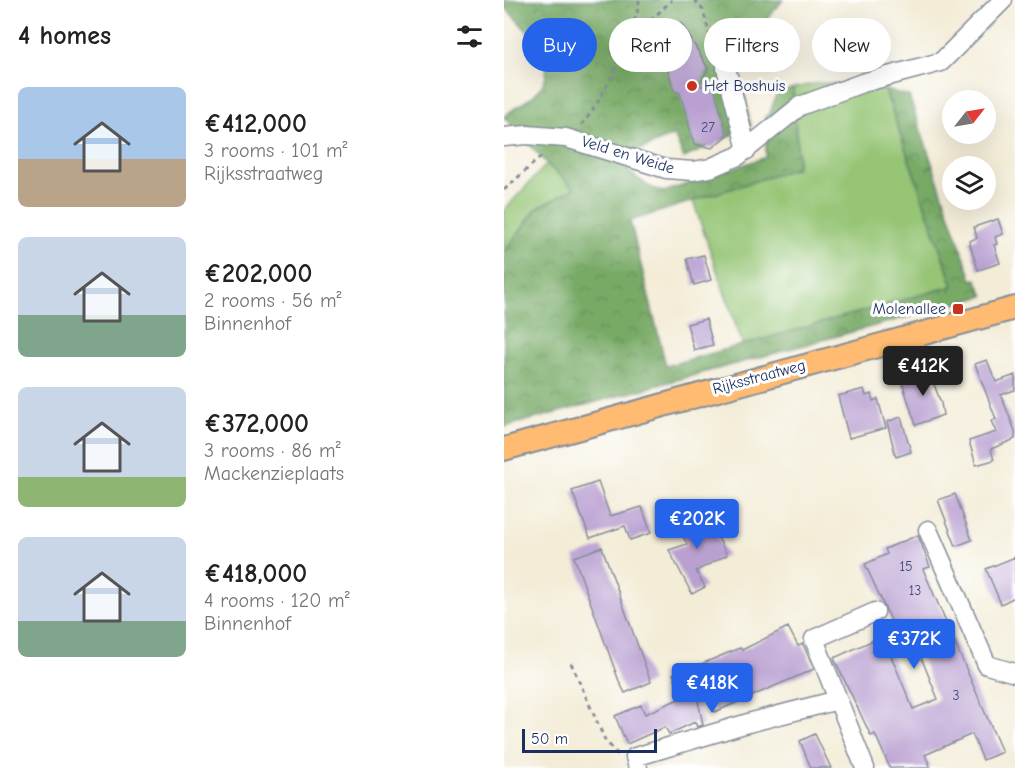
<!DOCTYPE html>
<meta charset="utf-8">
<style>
body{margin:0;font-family:"Comic Neue",sans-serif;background:#f6f6f6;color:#222;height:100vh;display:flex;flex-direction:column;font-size:22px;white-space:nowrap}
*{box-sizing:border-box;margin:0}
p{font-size:20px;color:#767676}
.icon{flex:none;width:33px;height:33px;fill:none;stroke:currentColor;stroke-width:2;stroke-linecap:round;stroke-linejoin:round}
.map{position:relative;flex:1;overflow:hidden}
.details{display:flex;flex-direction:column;background:#fff;width:504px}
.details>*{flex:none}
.banner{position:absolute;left:18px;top:18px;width:402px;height:54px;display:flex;gap:12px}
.needle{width:39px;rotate:59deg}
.tools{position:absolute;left:438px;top:90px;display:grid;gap:12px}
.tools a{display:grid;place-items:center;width:54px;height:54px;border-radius:50%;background:#fff;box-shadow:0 6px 24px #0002;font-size:30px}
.scale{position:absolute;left:18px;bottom:15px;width:135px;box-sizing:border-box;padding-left:6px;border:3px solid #1b2f5e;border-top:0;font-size:16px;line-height:21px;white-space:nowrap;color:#1b2f5e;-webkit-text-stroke:4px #fff;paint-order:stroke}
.price{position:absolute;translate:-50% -51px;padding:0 14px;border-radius:6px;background:#2563eb;color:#fff;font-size:20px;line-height:39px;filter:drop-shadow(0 2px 3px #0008)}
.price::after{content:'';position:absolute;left:50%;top:36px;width:18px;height:14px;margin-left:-9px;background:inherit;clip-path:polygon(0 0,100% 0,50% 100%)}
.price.selected{background:#222;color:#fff}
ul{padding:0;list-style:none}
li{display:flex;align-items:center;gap:18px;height:150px;padding:0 18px}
li span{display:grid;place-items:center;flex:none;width:168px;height:120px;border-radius:9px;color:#555}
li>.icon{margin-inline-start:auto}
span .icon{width:72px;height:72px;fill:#fffc;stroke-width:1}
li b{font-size:26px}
h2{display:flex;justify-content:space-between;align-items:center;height:72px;padding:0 18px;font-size:26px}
.pill{padding:0 21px;border-radius:27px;background:#fff;box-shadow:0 6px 24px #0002;font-size:21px;line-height:54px}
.pill.selected{background:#2563eb;color:#fff}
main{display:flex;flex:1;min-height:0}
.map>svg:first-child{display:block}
.green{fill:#95c575;stroke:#587a6a;stroke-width:1.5}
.forest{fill:url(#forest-crowns);stroke:#4a6c62;stroke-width:1.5}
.building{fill:#b9a0d1;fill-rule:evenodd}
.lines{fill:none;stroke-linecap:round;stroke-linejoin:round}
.minor-casing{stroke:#878e9a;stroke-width:21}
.major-casing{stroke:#878e9a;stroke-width:26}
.path{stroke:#878e9a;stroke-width:3;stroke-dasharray:4.5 4.5;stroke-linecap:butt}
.minor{stroke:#fff;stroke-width:18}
.major{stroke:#febb71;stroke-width:22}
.poi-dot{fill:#c8321e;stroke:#fff;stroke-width:2}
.labels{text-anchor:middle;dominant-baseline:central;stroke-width:6;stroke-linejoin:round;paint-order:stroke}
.number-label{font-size:14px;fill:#424b7b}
.poi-label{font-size:16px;fill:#1b2f5e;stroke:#fff;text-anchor:start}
.street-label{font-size:16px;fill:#1b2f5e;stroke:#fff}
</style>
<main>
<section class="details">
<h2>4 homes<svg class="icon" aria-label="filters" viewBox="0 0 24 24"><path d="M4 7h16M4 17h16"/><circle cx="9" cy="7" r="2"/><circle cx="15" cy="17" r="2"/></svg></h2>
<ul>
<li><span style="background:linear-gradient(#a9c7e8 60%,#b9a48a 0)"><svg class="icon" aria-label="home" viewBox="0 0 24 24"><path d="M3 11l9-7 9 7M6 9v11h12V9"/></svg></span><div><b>€412,000</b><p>3 rooms · 101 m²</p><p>Rijksstraatweg</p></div></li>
<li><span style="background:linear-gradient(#c9d6e8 65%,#7fa58c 0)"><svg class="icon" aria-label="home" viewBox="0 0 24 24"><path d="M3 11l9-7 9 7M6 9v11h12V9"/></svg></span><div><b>€202,000</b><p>2 rooms · 56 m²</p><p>Binnenhof</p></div></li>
<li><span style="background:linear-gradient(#c9d6e8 75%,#8fb573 0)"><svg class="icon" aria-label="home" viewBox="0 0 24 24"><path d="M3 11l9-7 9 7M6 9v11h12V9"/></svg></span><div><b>€372,000</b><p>3 rooms · 86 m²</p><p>Mackenzieplaats</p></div></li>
<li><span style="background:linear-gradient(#c9d6e8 70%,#7fa58c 0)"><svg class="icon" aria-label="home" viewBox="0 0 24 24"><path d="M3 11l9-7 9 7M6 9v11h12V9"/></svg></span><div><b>€418,000</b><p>4 rooms · 120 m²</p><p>Binnenhof</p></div></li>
</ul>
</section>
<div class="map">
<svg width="511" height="768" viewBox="0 0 511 768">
<defs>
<pattern id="forest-crowns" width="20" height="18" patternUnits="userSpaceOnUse" patternTransform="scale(1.5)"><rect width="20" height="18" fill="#78aa66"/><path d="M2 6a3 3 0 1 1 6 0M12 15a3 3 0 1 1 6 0" fill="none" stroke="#628b57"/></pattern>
</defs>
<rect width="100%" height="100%" fill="#fff"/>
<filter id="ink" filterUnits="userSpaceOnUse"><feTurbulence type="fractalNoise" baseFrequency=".0167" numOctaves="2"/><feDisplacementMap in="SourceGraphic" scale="12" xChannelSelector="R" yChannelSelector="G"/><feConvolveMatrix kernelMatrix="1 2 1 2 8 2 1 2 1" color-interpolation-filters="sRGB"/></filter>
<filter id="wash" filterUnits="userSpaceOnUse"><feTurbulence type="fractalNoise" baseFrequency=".008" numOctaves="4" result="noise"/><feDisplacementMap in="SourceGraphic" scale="24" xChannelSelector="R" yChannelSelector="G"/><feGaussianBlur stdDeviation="1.35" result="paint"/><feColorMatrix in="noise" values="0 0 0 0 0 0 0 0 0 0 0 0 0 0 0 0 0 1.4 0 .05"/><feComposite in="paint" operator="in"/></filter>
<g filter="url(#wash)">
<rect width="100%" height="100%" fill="#f3ecd7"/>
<path class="green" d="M 315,83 L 359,85 L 381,90 L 449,286 L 239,346 L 189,201 L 292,168 L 294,159 L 289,88 Z
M 43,164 L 70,188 C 42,205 18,226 0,253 L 0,210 Z"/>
<path class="forest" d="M 0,0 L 279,0 L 225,64 L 238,82 L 247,126 L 180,158 L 170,135 L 138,149 L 122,162 L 126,173 L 146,187 L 160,192 L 262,157 L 261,117 L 266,113 L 272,95 L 289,88 L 294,159 L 292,168 L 126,221 L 162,366 L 449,286 L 381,90 L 405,96 L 468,280 L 472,279 L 480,296 L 0,427 L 0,253 L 32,209 L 70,188 L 43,164 L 0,117 C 8,108 21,103 30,95 C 64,64 21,30 0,6 Z"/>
<g id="blocks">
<path class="building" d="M 177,22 L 204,68 L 195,86 L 210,86 L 223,135 L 208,148 L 190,144 L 176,93 L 170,91 L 162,64 L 148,40 L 158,24 L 166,23 L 169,27 Z
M 494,219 L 499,234 L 491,237 L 493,244 L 490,245 L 496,263 L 474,270 L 465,241 L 473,238 L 470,227 Z
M 200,255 L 207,280 L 190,285 L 183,259 Z
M 202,319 L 209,345 L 190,350 L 183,324 Z
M 483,360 L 492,382 L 511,375 L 511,390 L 497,395 L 511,431 L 511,439 L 487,449 L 490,460 L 472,465 L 465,441 L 492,432 L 487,421 L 492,419 L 471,364 Z
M 425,371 L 437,403 L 439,415 L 412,425 L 397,379 Z
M 360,389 L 362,396 L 367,394 L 369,401 L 374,399 L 382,428 L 345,438 L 334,396 Z
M 397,417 L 407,452 L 392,457 L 383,422 Z
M 94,482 L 106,516 L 138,507 L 147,533 L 126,540 L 121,526 L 86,538 L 68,491 Z
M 451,494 L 468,540 L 452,546 L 434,500 Z
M 200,511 L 223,555 L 192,571 L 201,587 L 188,594 L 165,550 L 183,544 L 173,525 Z
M 414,535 L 426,567 L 419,569 L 498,752 L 479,760 L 468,734 L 421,755 L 427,768 L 386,768 L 371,734 L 367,736 L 330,658 L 374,638 L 371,633 L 389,625 L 361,564 L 383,554 L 381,549 ZM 408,635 L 434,699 L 409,709 L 383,646 Z
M 98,547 L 147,682 L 121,693 L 115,681 L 70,557 Z
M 511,557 L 511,597 L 497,604 L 482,569 Z
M 284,627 L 294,646 L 299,644 L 310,669 L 211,712 L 190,667 L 236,648 L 238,650 Z
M 187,666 L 199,725 L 193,727 L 191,722 L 165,734 L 161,727 L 123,744 L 111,716 L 137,705 L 141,714 L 179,697 L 169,674 Z
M 311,734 L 327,768 L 307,768 L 296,741 Z"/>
</g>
</g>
<g filter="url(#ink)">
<use href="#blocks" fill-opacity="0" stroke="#878e9a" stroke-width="1.5"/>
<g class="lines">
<defs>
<path id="minor" d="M 222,68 L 243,150
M 0,137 L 23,135 L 62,138 L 162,169 L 189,171 L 206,168 L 234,156 L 296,106 L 358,83 L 437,62 L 499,0
M 424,530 L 483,665 L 511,673
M 134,768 L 131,757 L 244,723 L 334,700
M 361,768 L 310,639 L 371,612"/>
<path id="major" d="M 0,449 L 511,308"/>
</defs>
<use href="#minor" class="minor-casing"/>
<use href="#major" class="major-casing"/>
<path class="path" d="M 191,0 L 199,10 L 211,54
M 129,21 L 146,21 L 168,0
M 77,125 C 97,105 134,27 135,0
M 0,190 L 40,154
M 67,663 L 101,740 L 114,755"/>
<use href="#minor" class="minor"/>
<use href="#major" class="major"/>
</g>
</g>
<g class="poi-dot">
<circle cx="188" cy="86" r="6"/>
<rect x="448" y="303" width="12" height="12" rx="3"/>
</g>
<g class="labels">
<g class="number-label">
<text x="204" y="127">27</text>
<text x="402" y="566">15</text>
<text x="411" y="590">13</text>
<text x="452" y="695">3</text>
</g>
<g class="poi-label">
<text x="200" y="86">Het Boshuis</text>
<text x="442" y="309" text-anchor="end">Molenallee</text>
</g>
<g class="street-label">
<text transform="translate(124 155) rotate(17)">Veld en Weide</text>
<text transform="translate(255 377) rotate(-15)">Rijksstraatweg</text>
</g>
</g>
</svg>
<div class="tools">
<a><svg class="needle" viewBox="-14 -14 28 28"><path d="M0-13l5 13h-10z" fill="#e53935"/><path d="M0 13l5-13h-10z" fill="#767676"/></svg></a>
<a><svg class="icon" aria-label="layers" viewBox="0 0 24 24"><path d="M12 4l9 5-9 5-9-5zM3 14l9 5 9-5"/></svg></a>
</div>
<div class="scale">50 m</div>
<b class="price selected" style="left:419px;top:397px">€412K</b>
<b class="price" style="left:193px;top:550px">€202K</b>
<b class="price" style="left:410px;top:670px">€372K</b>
<b class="price" style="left:208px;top:714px">€418K</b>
<div class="banner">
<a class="pill selected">Buy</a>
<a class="pill">Rent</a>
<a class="pill">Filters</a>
<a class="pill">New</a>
</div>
</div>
</main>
